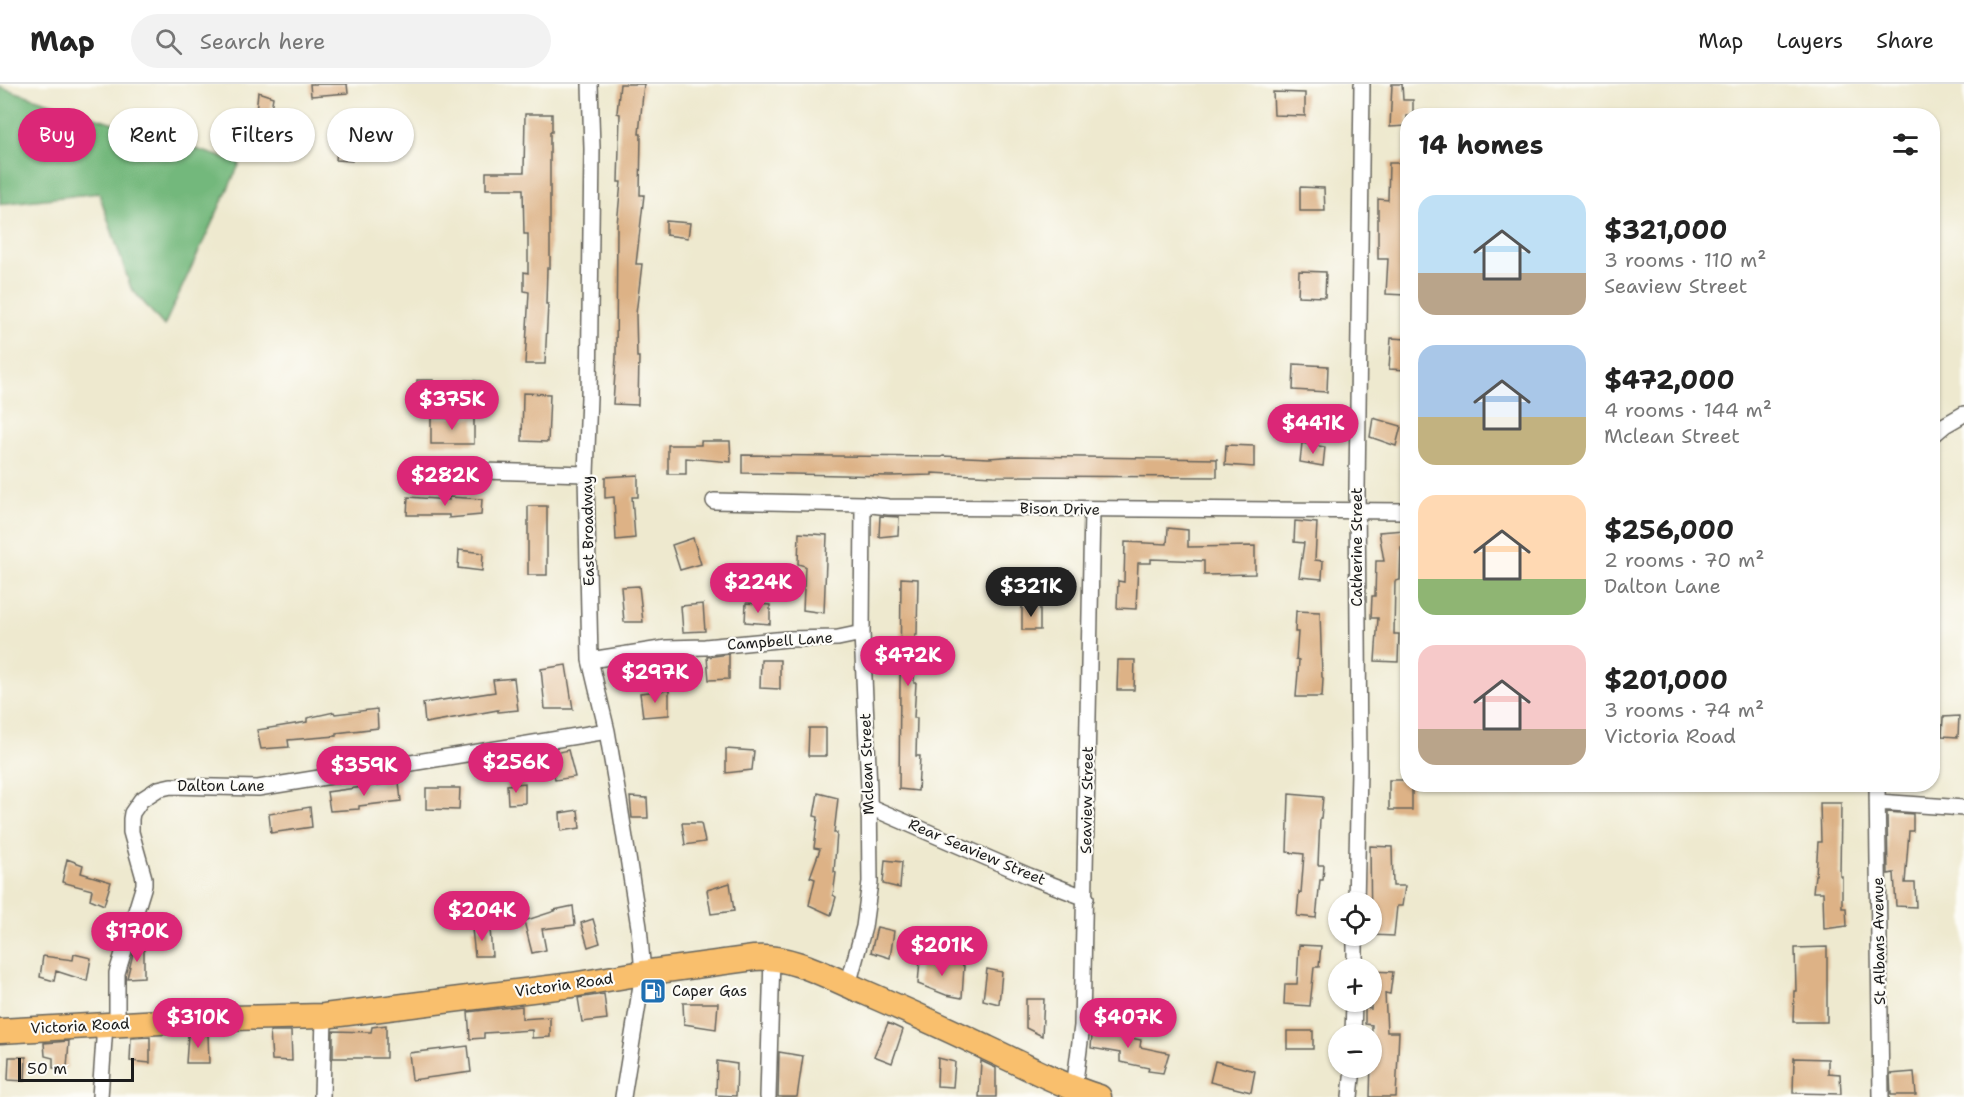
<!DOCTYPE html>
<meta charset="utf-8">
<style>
body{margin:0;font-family:"Shantell Sans",sans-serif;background:#f2f2f2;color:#222;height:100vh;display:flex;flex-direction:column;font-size:22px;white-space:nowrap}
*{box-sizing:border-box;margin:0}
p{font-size:20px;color:#767676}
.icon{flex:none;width:33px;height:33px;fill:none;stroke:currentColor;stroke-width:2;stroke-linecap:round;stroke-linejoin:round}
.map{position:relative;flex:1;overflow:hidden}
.sheet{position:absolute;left:1400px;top:24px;width:540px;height:684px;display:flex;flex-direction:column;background:#fff;border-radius:24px;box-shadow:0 2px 4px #0004}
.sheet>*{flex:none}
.hud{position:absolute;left:18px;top:24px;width:570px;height:54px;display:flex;gap:12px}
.controls{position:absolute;left:1328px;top:808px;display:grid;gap:12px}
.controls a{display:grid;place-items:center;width:54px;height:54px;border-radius:50%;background:#fff;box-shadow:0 2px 4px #0004;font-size:30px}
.scale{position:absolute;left:18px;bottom:15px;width:116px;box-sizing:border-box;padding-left:6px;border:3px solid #1c1c1c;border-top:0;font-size:16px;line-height:21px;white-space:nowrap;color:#1c1c1c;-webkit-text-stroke:4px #fdfcf7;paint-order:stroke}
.price{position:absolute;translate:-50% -51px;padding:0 14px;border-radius:21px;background:#db2777;color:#fff;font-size:20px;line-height:39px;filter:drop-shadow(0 2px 3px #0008)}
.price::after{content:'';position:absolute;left:50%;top:36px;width:18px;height:14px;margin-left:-9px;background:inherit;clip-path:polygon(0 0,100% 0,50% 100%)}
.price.current{background:#222;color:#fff}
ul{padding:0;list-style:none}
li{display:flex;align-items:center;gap:18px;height:150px;padding:0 18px}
li span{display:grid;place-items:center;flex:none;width:168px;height:120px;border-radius:18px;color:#555}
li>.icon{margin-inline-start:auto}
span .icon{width:72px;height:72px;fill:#fffc;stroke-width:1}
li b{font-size:26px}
h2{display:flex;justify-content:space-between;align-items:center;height:72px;padding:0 18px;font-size:26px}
.chip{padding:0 21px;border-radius:27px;background:#fff;box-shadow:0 2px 4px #0004;font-size:21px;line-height:54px}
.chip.current{background:#db2777;color:#fff}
header{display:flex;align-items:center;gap:36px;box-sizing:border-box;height:84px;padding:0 30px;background:#fff;border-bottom:2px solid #e0e0e0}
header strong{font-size:28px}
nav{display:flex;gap:33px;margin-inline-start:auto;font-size:21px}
.search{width:420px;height:54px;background:#f2f2f2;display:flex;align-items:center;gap:15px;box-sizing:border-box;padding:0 21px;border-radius:33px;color:#767676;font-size:22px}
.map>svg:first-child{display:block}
.forest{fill:#73b87c;stroke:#486a4c;stroke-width:1.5}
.building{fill:#ddb286}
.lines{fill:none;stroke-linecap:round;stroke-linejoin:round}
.street-casing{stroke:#66645b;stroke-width:18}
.primary-casing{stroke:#66645b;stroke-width:27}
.street{stroke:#fff;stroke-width:15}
.primary{stroke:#f9bf6d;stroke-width:24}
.labels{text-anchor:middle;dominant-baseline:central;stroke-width:4.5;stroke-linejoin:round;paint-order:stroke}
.street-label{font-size:15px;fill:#1c1c1c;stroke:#fdfcf7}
.poi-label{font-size:15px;fill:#1c1c1c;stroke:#fdfcf7;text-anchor:start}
</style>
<header>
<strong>Map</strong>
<div class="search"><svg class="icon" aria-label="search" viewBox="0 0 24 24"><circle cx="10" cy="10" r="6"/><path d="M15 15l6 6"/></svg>Search here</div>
<nav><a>Map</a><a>Layers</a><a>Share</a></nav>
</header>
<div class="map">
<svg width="1964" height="1013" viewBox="0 0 1964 1013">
<rect width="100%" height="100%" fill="#fdfcf7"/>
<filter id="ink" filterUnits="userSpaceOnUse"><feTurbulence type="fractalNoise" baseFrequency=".0167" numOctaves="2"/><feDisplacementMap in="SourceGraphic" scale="12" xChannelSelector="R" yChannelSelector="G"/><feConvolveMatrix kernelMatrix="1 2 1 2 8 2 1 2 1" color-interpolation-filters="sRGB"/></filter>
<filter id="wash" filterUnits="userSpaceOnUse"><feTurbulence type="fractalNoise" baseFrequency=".008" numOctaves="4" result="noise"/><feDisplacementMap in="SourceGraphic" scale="24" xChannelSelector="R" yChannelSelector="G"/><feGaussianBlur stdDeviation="1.35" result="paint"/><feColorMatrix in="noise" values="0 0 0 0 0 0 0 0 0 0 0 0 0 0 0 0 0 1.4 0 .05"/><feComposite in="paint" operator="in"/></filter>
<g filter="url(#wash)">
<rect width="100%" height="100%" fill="#eee9cf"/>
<path class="forest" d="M 0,3 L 240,79 L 164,242 L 131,204 L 99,109 L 0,120 Z"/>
<g id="blocks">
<path class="building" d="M 310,0 L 347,0 L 348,9 L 311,12 Z
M 620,0 L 644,0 L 639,50 L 641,50 L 640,111 L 644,111 L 636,180 L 642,180 L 636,230 L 637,273 L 639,273 L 638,321 L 613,320 L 616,273 L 617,141 L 621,98 L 618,98 L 620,30 L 617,29 Z
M 1392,0 L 1402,0 L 1403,16 L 1413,16 L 1413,32 L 1407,32 L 1407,42 L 1390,43 Z
M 258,8 L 273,13 L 270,31 L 256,29 Z
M 1273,8 L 1305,9 L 1305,32 L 1274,31 Z
M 525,30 L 552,30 L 552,48 L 550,48 L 550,184 L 547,184 L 546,220 L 548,220 L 545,280 L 525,280 L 529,208 L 524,207 L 524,188 L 528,189 L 528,150 L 524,150 L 523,105 L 486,105 L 486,88 L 524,88 Z
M 338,57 L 353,58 L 352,77 L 336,76 Z
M 1389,79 L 1406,79 L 1405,211 L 1386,210 L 1388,175 L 1378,175 L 1378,115 L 1388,116 Z
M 1300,103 L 1324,104 L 1325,127 L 1300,127 Z
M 666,137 L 690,139 L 688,154 L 666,151 Z
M 1299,187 L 1326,188 L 1325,213 L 1298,212 Z
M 1391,254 L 1407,255 L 1407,286 L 1389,285 Z
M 1294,280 L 1328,282 L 1327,308 L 1293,306 Z
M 417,296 L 433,296 L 433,312 L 417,312 Z
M 466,296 L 481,297 L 481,315 L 465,314 Z
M 523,309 L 550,310 L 548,358 L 522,357 Z
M 431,334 L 474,334 L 474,360 L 431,360 Z
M 1373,334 L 1401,342 L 1396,362 L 1370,353 Z
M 701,357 L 730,357 L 731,378 L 686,374 L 686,390 L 668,390 L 668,361 L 701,361 Z
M 1302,359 L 1325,363 L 1323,382 L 1300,378 Z
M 1226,361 L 1254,362 L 1254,383 L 1225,381 Z
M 742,371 L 942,373 L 943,372 L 989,374 L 1016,372 L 1217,375 L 1217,393 L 994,392 L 932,389 L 932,391 L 890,392 L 742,389 Z
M 638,391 L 638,413 L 632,413 L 635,454 L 616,456 L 614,413 L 605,414 L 605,393 Z
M 408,413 L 449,416 L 449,413 L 482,415 L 481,431 L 449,434 L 449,431 L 407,431 Z
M 528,422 L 547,422 L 547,491 L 528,491 Z
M 880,432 L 899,433 L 898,451 L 879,453 Z
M 1295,437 L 1317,439 L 1315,476 L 1323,477 L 1322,495 L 1299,493 L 1304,459 L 1294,458 Z
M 1168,444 L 1188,446 L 1188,463 L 1255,462 L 1255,490 L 1204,491 L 1204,477 L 1151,475 L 1151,479 L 1138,479 L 1136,525 L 1117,524 L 1118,497 L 1124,498 L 1125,458 L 1167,460 Z
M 1405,446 L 1406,464 L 1401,464 L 1400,496 L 1395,497 L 1394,550 L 1399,550 L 1398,578 L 1375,577 L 1378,534 L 1371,534 L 1372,512 L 1375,512 L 1376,477 L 1384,477 L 1379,448 Z
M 799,449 L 827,451 L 824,529 L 803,526 L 805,482 L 798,480 Z
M 693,454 L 701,480 L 680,486 L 672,461 Z
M 459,466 L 483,469 L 482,487 L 458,484 Z
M 729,485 L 752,486 L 750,504 L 729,505 Z
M 901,494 L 918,495 L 917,551 L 915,551 L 914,599 L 916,599 L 914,634 L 917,634 L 916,672 L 920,672 L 918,707 L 899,705 Z
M 639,502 L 643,538 L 624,538 L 621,503 Z
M 746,519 L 770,521 L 770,540 L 745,538 Z
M 703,520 L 705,547 L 683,548 L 681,522 Z
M 1022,521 L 1040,521 L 1040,546 L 1022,546 Z
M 1296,527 L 1320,528 L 1322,593 L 1323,594 L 1322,613 L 1296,613 L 1299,576 L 1296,575 L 1298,548 L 1295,548 Z
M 729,570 L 729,595 L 709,596 L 707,573 Z
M 761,576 L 780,576 L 780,605 L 760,604 Z
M 1118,576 L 1135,576 L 1134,606 L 1117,606 Z
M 566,581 L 573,625 L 545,625 L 541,585 Z
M 514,594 L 518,626 L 498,628 L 498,626 L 425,639 L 423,619 L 495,608 L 493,596 Z
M 669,606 L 669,631 L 643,633 L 640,609 Z
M 377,625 L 378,644 L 336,649 L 336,652 L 288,656 L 289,663 L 261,665 L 257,646 L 307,638 L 307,634 L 334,628 L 335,630 Z
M 1959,632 L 1958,653 L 1942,652 L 1943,633 Z
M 809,644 L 826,644 L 826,672 L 808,672 Z
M 726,665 L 754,667 L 752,686 L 726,689 Z
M 568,666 L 575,693 L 555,696 L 551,670 Z
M 1389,696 L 1407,696 L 1407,700 L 1412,700 L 1412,726 L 1389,726 Z
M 399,698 L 401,717 L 359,722 L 359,725 L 330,727 L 327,708 Z
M 525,699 L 525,719 L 508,720 L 507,701 Z
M 426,704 L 460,704 L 459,726 L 426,725 Z
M 818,709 L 838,714 L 834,749 L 837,749 L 834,788 L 836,789 L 833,811 L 836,813 L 831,831 L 809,821 L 815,795 L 810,793 L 820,765 L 814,764 L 818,733 L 814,732 Z
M 1289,710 L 1323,713 L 1321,734 L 1320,734 L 1318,781 L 1324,781 L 1323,796 L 1320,796 L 1316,834 L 1297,832 L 1299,808 L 1301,809 L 1304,770 L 1287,768 Z
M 630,713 L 647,714 L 648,734 L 632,734 Z
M 1820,719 L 1841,719 L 1840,792 L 1842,792 L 1842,824 L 1846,824 L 1847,842 L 1824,845 L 1823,808 L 1813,808 L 1815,791 L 1816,791 L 1818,758 L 1821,758 Z
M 310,723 L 312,743 L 271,749 L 269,730 Z
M 578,726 L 580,744 L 561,747 L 560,729 Z
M 1887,728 L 1913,730 L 1913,747 L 1909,747 L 1905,799 L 1915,799 L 1916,823 L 1896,822 L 1894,789 L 1888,790 Z
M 682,739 L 701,739 L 705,758 L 685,761 Z
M 1370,762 L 1392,763 L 1393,802 L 1405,802 L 1402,822 L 1397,822 L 1394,852 L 1371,851 Z
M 67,775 L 83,781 L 81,789 L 111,798 L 104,821 L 90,815 L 92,806 L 62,798 Z
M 885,776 L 902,778 L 900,804 L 883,800 Z
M 730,799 L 734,827 L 711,830 L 707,806 Z
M 573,822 L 575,841 L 542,845 L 546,866 L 532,869 L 524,837 L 555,827 L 554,826 Z
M 593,835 L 600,859 L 588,863 L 581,839 Z
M 877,843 L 894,847 L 890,874 L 871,868 Z
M 490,844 L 492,872 L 475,872 L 472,845 Z
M 1299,861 L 1321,862 L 1319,883 L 1314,883 L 1310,922 L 1284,920 L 1285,900 L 1297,900 Z
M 135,862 L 144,862 L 144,893 L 127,894 Z
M 1827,863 L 1827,938 L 1793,938 L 1794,907 L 1796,907 L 1795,864 Z
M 74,870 L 91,874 L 87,897 L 56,887 L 54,897 L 40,893 L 43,872 L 73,876 Z
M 920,875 L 946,881 L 946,875 L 964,882 L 962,914 L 946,911 L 918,900 Z
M 987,885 L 1002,888 L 999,920 L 983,916 Z
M 1371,887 L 1393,888 L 1390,910 L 1385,909 L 1387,948 L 1399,948 L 1396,1013 L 1370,1013 L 1372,941 L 1365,940 L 1365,924 L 1371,925 Z
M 604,910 L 607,935 L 582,938 L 578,914 Z
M 1026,915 L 1044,915 L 1042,952 L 1026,944 Z
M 683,919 L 718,919 L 716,945 L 684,940 Z
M 522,922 L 522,935 L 550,933 L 550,953 L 532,954 L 532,946 L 484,949 L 484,954 L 470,955 L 468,928 Z
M 888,939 L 903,946 L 892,979 L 874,972 Z
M 1093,939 L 1116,942 L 1116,951 L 1141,956 L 1140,963 L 1169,969 L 1163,989 L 1148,987 L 1149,984 L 1120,978 L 1120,969 L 1091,964 Z
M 386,941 L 386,974 L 333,974 L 333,947 L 371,948 L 372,943 Z
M 270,947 L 291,947 L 292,977 L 272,976 Z
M 1287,947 L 1313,947 L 1313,965 L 1287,965 Z
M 208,950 L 209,979 L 186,979 L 188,951 Z
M 150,953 L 150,979 L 130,977 L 131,954 Z
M 69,957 L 67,984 L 53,984 L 53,974 L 45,972 L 44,959 Z
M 468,962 L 471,988 L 412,996 L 409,969 Z
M 779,968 L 803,972 L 797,1013 L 778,1013 Z
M 9,973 L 26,973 L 25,997 L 8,996 Z
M 938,974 L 955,978 L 953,1003 L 937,1002 Z
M 1794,974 L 1828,975 L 1828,989 L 1840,990 L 1841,1010 L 1793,1009 Z
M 717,977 L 737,980 L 736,1012 L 716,1011 Z
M 981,977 L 996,984 L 996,1013 L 979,1013 Z
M 1215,977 L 1255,987 L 1251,1008 L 1210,998 Z
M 1914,988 L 1916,1011 L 1891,1011 L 1890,990 Z"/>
</g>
</g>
<g filter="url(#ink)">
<use href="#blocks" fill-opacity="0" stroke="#66645b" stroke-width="1.5"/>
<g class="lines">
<defs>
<path id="street" d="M 590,0 L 592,65 L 589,313 L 586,390 L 590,576 L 607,647 L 620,723 L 639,843 L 643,889 L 623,1013
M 1932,352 L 1945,341 L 1964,330
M 412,385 L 586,390
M 714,417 L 863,420 L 889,423 L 1407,427
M 590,576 L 667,564 L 705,563 L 787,555 L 838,554 L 862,549
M 1877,700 L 1881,1013
M 1878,718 L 1964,724
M 868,722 L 1029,792 L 1086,814
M 1356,819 L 1359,686 L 1357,406 L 1362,0
M 1355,885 L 1355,852
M 848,901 L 864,843 L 870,798 L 869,704 L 862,549 L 863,420
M 117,941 L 117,889 L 144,801 L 144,794 L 131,748 L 131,735 L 132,729 L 141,716 L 158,705 L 171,702 L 258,704 L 607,647
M 1353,951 L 1354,918
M 1074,1005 L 1082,942 L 1092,426
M 100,1013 L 105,941
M 322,1013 L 324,932
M 768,1013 L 772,874
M 1350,1013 L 1353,984"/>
<path id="primary" d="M 0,947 L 232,934 L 324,932 L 572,901 L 643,889 L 754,874 C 789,871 825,891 857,905 C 901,924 944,943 987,964 C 1024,981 1060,1001 1099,1013"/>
</defs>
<use href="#street" class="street-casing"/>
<use href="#primary" class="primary-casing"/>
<use href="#street" class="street"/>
<use href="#primary" class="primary"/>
</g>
</g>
<defs>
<symbol id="fuel-square" viewBox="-11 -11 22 22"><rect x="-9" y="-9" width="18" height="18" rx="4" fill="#1f6fb2" stroke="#fdfcf7"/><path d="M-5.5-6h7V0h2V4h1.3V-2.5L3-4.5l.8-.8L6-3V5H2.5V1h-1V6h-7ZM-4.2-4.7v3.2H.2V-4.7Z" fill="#fff"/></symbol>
</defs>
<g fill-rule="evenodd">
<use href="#fuel-square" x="638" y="892" width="30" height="30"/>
</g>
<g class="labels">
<g class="street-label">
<text transform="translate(1060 425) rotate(1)">Bison Drive</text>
<text transform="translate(588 447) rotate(-91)">East Broadway</text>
<text transform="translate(1357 463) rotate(-90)">Catherine Street</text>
<text transform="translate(780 557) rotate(-4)">Campbell Lane</text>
<text transform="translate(867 680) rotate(-92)">Mclean Street</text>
<text x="221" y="702">Dalton Lane</text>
<text transform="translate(1087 716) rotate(-89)">Seaview Street</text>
<text transform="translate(977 768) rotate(23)">Rear Seaview Street</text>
<text transform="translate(1879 857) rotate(-91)">St Albans Avenue</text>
<text transform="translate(564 901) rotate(-8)">Victoria Road</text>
<text transform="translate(80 942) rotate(-3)">Victoria Road</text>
</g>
<g class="poi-label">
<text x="672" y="907">Caper Gas</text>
</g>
</g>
</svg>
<div class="controls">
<a><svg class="icon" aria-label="locate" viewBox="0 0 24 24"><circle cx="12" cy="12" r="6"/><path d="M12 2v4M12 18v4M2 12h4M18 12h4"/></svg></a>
<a>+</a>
<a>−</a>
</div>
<div class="scale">50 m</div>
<b class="price" style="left:452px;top:347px">$375K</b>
<b class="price" style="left:1313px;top:371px">$441K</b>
<b class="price" style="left:445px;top:423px">$282K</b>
<b class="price" style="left:758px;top:530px">$224K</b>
<b class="price current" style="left:1031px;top:534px">$321K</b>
<b class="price" style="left:908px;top:603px">$472K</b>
<b class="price" style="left:655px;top:620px">$297K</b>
<b class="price" style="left:516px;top:710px">$256K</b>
<b class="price" style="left:364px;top:713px">$359K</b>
<b class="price" style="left:482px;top:858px">$204K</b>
<b class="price" style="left:137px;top:879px">$170K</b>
<b class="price" style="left:942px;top:893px">$201K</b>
<b class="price" style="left:198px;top:965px">$310K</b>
<b class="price" style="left:1128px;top:965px">$407K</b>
<div class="hud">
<a class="chip current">Buy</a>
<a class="chip">Rent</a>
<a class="chip">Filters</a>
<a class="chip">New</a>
</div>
<section class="sheet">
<h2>14 homes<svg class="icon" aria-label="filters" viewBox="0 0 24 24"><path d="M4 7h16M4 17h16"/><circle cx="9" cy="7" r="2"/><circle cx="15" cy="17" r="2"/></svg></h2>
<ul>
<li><span style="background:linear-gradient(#bfe0f5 65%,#b9a48a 0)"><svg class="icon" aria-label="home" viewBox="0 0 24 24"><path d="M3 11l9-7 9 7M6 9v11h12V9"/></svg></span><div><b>$321,000</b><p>3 rooms · 110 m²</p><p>Seaview Street</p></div></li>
<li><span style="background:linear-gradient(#a9c7e8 60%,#c2b280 0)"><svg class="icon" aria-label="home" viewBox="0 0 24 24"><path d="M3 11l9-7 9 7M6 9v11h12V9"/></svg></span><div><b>$472,000</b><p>4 rooms · 144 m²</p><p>Mclean Street</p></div></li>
<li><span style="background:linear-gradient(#ffd9b3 70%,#8fb573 0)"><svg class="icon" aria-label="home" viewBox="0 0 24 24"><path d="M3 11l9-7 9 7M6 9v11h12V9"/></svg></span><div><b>$256,000</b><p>2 rooms · 70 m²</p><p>Dalton Lane</p></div></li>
<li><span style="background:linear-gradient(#f6c9c9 70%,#b9a48a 0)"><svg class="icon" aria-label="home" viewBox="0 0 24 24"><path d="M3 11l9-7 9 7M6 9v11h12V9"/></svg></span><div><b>$201,000</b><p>3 rooms · 74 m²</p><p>Victoria Road</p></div></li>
</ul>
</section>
</div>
